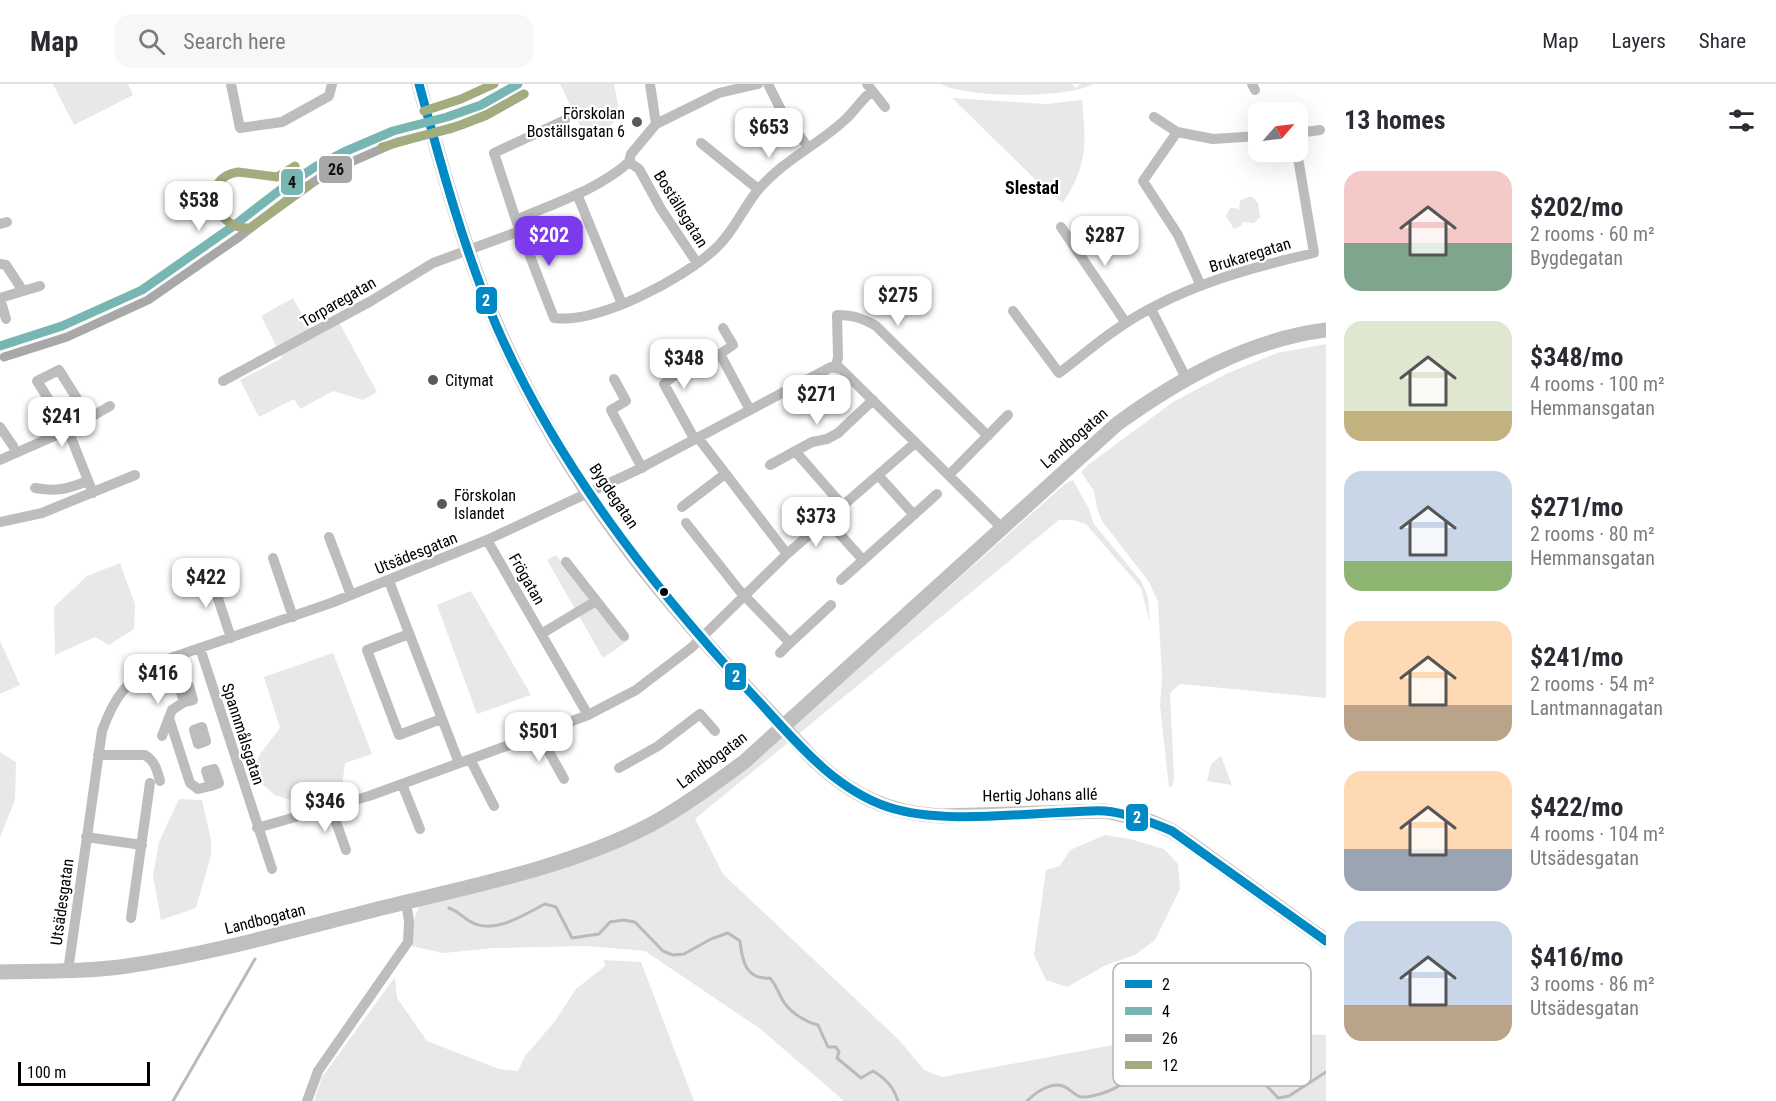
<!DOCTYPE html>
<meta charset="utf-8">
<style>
body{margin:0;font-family:"Roboto Condensed",sans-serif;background:#f7f7f7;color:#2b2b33;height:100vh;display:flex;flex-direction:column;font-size:22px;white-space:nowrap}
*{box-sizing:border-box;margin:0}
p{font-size:20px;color:#7c7c81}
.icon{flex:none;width:33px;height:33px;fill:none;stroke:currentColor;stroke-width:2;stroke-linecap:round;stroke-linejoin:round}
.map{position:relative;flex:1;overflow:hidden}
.drawer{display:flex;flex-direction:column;background:#fff;width:450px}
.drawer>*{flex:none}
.needle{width:39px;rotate:62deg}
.tools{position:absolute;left:1248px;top:18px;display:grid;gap:12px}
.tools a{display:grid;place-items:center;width:60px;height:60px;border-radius:12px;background:#fff;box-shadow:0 6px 24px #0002;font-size:30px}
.scale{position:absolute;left:18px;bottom:15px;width:132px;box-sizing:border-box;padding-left:6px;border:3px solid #000;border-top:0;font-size:16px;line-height:21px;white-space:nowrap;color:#000;-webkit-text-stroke:4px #fff;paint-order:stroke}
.price{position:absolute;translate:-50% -51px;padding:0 14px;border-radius:12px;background:#fff;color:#222;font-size:20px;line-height:39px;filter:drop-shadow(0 2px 3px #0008)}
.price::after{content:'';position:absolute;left:50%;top:36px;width:18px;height:14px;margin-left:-9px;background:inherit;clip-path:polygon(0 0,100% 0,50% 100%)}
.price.selected{background:#7c3aed;color:#fff}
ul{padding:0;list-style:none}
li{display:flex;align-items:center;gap:18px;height:150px;padding:0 18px}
li span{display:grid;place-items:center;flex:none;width:168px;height:120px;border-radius:18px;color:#555}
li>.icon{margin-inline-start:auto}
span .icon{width:72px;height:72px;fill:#fffc;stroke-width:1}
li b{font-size:26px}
h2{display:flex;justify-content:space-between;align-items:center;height:72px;padding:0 18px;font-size:26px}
header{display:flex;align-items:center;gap:36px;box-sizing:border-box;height:84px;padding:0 30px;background:#fff;border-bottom:2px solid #e1e1e2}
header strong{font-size:28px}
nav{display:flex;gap:33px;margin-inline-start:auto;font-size:21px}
.search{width:420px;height:54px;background:#f7f7f7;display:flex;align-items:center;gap:15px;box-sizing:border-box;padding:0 21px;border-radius:18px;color:#7c7c81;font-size:22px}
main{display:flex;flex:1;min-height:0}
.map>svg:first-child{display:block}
.green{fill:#e8e8e8}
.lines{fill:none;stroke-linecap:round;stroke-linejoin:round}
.stream{stroke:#bababa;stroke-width:3}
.street{stroke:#bdbdbd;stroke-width:10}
.secondary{stroke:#bfbfbf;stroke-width:15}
.bus-1-casing{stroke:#fff;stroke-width:14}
.bus-2-casing{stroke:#fff;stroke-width:14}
.bus-3-casing{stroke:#fff;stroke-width:14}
.bus-4-casing{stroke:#fff;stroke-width:14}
.bus-1{stroke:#008ac5;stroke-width:9}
.bus-2{stroke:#77b6b2;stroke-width:9}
.bus-3{stroke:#a8a8a8;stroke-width:9}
.bus-4{stroke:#a3ac7e;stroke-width:9}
.poi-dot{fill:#595959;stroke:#fff;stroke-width:2}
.bus-dot{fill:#000;stroke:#fff;stroke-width:2}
.labels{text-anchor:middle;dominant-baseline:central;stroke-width:4.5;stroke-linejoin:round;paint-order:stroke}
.poi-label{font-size:16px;fill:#000;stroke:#fff;text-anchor:start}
.street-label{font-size:16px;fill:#000;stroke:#fff}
.neighbourhood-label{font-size:18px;font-weight:bold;fill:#000;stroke:#fff}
.key{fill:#fff;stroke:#b2b2b2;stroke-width:1.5}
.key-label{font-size:16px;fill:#000}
.line-badge{stroke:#fff;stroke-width:2}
.badge-label{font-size:16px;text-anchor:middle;font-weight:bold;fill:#fff}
.pale-badge-label{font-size:16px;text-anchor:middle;font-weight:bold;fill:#111}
</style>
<header>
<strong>Map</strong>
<div class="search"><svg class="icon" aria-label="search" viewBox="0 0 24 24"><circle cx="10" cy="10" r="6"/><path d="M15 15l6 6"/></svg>Search here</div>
<nav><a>Map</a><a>Layers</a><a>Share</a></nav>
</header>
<main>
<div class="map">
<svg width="1326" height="1017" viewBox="0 0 1326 1017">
<rect width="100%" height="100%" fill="#fff"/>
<path class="green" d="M 53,0 L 128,0 L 133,11 L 74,41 Z
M 560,0 L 614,0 L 620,30 L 602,53 L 584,50 Z
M 941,0 L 1072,0 L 1075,4 L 1081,0 L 1093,0 C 1068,15 966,14 941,0 Z
M 952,14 L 1046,20 L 1082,16 C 1086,60 1088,80 1063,119 L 1042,102 Z
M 1248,113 L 1253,113 L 1258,119 L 1260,133 L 1254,139 L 1243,138 L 1241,142 L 1234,145 L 1226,132 L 1230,124 L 1235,124 L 1239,126 L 1240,117 Z
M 293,214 L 310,245 L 335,231 L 377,308 L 363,316 L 333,307 L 300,325 L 294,315 L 259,333 L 240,296 L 282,274 L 261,232 Z
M 1326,260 L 1326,614 L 1180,600 L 1170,609 L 1174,693 L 1173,701 L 1169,704 L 1160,621 L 1162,593 L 1158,518 L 1149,498 L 1102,437 L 1097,424 L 1094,407 L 1081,388 L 1088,381 L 1173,318 L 1228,289 L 1277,269 Z
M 1073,396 L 1089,425 L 1094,440 L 1141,497 L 1148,513 L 1150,539 L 1141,504 L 1086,440 L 1073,436 L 1059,436 L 695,735 L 723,790 L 899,956 L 924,986 L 942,993 L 1198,945 L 1326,951 L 1326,1017 L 844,1017 L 759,944 L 645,867 L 586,862 L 494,864 L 444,869 L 411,862 L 411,843 L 420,820 L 525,792 L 733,695 L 1066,399 Z
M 556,471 L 623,556 L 628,553 L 630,555 L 603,574 L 547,476 Z
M 120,479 L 135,520 L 134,545 L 109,561 L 95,553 L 55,571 L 54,523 L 87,492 Z
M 471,507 L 531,611 L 477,630 L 437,521 Z
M 0,557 L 20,601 L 0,610 Z
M 333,569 L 372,670 L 345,679 L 341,710 L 319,710 L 306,721 L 275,711 L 252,691 L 260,670 L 280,644 L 264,593 Z
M 0,668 L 16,678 L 15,716 L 0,753 Z
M 1221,672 L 1232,701 L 1207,697 L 1211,680 Z
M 179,715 L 202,716 L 211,756 L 211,771 L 196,824 L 161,836 L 153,792 L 159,758 Z
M 1105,751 L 1130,755 L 1164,765 L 1178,780 L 1180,805 L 1155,856 L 1135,871 L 1106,881 L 1067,903 L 1046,896 L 1034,871 L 1046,786 L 1060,782 L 1070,766 Z
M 604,876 L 641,878 L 694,1017 L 314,1017 L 322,993 L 395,893 L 397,914 L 427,957 L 499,985 L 518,987 L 525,972 L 555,937 L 576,905 L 605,882 Z"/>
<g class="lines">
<path class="stream" d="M 449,824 C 462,829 463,835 473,839 C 496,850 525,830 545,820 L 556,823 L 572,854 L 599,850 L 610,838 L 623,836 L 635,838 L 663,867 L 673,871 L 684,870 L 711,855 L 728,849 L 740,857 C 742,877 746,896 770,894 C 777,902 777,906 782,915 C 788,927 805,938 818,941 L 828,963 L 836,963 L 839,968 L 837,974 L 861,994 L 873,987 C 886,995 893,1002 898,1017
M 173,1017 L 255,875
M 1027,1017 C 1036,1008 1054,995 1067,1004 C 1074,1009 1077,1014 1087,1013 C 1121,1008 1133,989 1161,976 C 1166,973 1173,973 1179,972 C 1202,969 1213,966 1227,987 L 1257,985 L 1265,988 L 1267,1002 L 1278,1014 L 1289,1012 L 1326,988"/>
<path class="street" d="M 231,0 L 240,44 L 282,38 L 329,12 L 332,0
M 650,0 L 656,40
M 768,0 L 784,32 L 808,63
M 867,0 L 885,23
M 1252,0 L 1255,6
M 1154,33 L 1177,48
M 565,36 L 494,69 L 516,136 L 554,234 C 598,240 683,195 715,165 C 733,149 743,124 758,106 C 783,76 820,60 847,34 C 856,25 862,15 872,7
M 1298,49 L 1320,46
M 701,59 L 758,105
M 629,78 L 631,70 L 656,40 L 719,9 L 758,0
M 629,78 L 639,85 L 661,125 L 697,179
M 577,110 L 622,220
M 516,136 C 554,119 598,106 629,78
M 0,140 L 7,138
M 1061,143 L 1126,239
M 0,180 L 6,181 L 23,207
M 1201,202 L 1178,151 L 1143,97 L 1177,48 L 1213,55 L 1258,52
M 1151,225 L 1186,294
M 1013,227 L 1059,289 C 1078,275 1095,260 1114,247 C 1173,205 1244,185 1314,169 L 1297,68
M 6,235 L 0,214 L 40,202
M 723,244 L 733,261 L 720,270 L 750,326
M 0,262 L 62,242 L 142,206 L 232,143 L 280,106 L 315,83 L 344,68 L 393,47 L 447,33 L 481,21 L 518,0
M 665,269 L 676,290 L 664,300 L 695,356
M 836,283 L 838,273 L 837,231 C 853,231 862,234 876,242 L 988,352
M 614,295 L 626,317 L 611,326 L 642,384
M 223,297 L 371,217 L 433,179 L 520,147
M 89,334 L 59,286 L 37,297 L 68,346 L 93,409
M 0,343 L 13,362
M 699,355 L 787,470
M 795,367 L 843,422
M 0,376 L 68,346 L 110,322
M 770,381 L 812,358 L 827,355 L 838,349 L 873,316
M 878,391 L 914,431
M 949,391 L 1008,331
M 35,404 C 57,408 67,405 88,397
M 682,423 L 725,390
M 827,436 L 863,476
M 0,438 L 42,429 L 135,391
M 686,439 L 739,506 L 790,559 L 780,569
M 329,453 L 351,511
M 487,456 L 588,631
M 273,474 L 293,533
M 566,478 L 624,552
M 209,487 L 231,554
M 841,496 L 937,410
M 389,497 L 459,679
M 409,550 L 367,566 L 399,651 L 441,635
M 541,550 L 596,517
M 790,559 L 831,521
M 200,564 L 272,785
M 189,602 L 193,616 L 184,618 L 180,605 Z
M 169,634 L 190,699 L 198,705 L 211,702
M 202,643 L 206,657 L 198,660 L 194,646 Z
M 539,650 L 564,695
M 162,652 L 172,626 L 184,618
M 98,671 L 145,671 C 155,677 157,686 160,697
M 470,675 L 494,722
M 619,684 L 658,662 L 700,630 L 715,647
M 214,685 L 219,699 L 211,702 L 206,687 Z
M 402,700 L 420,745
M 331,724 L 346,766
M 257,744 L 369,712 L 520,657 L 588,631 L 636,606 L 691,564 L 787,470 L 915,359
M 86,753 L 142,761
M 131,834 L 150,699
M 68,887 L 102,647 C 115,611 127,597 159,578 L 331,519 L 487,456 L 635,387 L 831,283 L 841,285 L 1002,444
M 307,1017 L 318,987 L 408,858 L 409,837 L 406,818"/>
<path class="secondary" d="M 419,0 C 438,70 457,140 483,208 C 515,292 564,378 617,450 C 676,531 746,603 814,676 C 853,712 887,729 941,732 L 1105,727 L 1149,737 L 1172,747 L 1194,762 L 1326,857
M 0,888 C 42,887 85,888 127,882 C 210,870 292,847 374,826 C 466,803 565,785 650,741 C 683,723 714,700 744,678 L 1117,340 C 1179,295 1248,256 1326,246"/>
<defs>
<path id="bus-1" d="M 419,0 C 441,81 463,163 496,241 C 556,379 648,497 749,607 C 790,650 829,703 888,723 C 939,740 1015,730 1069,728 C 1081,728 1093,726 1105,727 C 1128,729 1151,738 1172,747 L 1326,857"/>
<path id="bus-2" d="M 0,262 L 62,242 L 142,206 L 232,143 L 280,106 L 315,83 L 344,68 L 393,47 L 447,33 L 481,21 L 518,0"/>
<path id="bus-3" d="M 4,273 L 67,253 L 148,216 L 239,153 L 287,116 L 321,93 L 349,79 L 397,58 L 450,45 L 485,32 L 524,10"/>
<path id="bus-4" d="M 424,27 L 461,15 L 494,0
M 382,63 L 461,41 L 488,30 L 524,10
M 295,82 L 277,93 L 238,88 C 198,94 214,146 250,144 L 308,102"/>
</defs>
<use href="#bus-1" class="bus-1-casing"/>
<use href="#bus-2" class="bus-2-casing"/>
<use href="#bus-3" class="bus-3-casing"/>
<use href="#bus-4" class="bus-4-casing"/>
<use href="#bus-1" class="bus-1"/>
<use href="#bus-2" class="bus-2"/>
<use href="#bus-3" class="bus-3"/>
<use href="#bus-4" class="bus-4"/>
</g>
<g class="poi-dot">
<circle cx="637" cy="38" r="6"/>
<circle cx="433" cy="296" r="6"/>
<circle cx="442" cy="420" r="6"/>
</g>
<circle class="bus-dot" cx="664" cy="508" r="5"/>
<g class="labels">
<g class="poi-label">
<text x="625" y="29" text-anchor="end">Förskolan<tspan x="625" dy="18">Boställsgatan 6</tspan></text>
<text x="445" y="296">Citymat</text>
<text x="454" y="411">Förskolan<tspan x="454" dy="18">Islandet</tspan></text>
</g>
<g class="street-label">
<text transform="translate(681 125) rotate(58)">Boställsgatan</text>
<text transform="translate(1250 171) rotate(-17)">Brukaregatan</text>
<text transform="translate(338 218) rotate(-30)">Torparegatan</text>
<text transform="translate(1074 354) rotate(-41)">Landbogatan</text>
<text transform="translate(614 412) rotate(56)">Bygdegatan</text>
<text transform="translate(416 469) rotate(-22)">Utsädesgatan</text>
<text transform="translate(527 495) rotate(60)">Frögatan</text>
<text transform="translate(243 650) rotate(72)">Spannmålsgatan</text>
<text transform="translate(712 676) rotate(-37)">Landbogatan</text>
<text transform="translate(1040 711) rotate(-1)">Hertig Johans allé</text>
<text transform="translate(62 818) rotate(-82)">Utsädesgatan</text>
<text transform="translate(265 835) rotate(-14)">Landbogatan</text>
</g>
<g class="neighbourhood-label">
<text x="1032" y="103">Slestad</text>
</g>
</g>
<rect x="1113" y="879" width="198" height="123" rx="9" class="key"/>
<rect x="1125" y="896" width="27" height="8" fill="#008ac5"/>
<rect x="1125" y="923" width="27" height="8" fill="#77b6b2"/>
<rect x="1125" y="950" width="27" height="8" fill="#a8a8a8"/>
<rect x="1125" y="977" width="27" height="8" fill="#a3ac7e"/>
<g class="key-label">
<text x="1162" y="906">2</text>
<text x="1162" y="933">4</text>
<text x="1162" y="960">26</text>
<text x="1162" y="987">12</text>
</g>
<g class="line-badge">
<rect x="318" y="71" width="35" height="29" rx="6" fill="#a8a8a8"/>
<rect x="280" y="84" width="24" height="28" rx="6" fill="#77b6b2"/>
<rect x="475" y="202" width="23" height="29" rx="6" fill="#008ac5"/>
<rect x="724" y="578" width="23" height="29" rx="6" fill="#008ac5"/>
<rect x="1125" y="719" width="24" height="29" rx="6" fill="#008ac5"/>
</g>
<g class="badge-label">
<text x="486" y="222">2</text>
<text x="736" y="598">2</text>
<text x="1137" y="739">2</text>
</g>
<g class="pale-badge-label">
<text x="336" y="91">26</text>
<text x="292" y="104">4</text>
</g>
</svg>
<div class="tools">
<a><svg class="needle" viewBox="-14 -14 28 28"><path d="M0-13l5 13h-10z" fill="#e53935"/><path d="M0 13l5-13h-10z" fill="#7c7c81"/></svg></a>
</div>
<div class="scale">100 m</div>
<b class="price" style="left:769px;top:75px">$653</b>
<b class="price" style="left:199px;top:148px">$538</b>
<b class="price selected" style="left:549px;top:183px">$202</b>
<b class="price" style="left:1105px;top:183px">$287</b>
<b class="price" style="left:898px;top:243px">$275</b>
<b class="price" style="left:684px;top:306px">$348</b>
<b class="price" style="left:817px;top:342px">$271</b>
<b class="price" style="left:62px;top:364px">$241</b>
<b class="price" style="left:816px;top:464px">$373</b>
<b class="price" style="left:206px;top:525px">$422</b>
<b class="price" style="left:158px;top:621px">$416</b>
<b class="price" style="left:539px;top:679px">$501</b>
<b class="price" style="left:325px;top:749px">$346</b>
</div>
<section class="drawer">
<h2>13 homes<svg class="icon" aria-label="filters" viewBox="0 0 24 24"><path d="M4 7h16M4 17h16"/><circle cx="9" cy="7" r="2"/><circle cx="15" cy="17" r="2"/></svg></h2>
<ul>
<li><span style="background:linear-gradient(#f6c9c9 60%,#7fa58c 0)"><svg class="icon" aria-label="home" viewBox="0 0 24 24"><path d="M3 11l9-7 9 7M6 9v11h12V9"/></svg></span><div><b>$202/mo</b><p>2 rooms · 60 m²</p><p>Bygdegatan</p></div></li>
<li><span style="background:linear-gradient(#dfe7d0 75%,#c2b280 0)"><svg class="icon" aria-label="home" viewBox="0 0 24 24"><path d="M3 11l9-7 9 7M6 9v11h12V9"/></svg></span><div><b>$348/mo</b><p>4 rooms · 100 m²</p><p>Hemmansgatan</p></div></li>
<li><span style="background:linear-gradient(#c9d6e8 75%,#8fb573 0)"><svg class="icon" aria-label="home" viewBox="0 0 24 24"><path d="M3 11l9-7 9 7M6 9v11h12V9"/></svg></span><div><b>$271/mo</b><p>2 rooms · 80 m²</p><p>Hemmansgatan</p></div></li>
<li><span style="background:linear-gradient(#ffd9b3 70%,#b9a48a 0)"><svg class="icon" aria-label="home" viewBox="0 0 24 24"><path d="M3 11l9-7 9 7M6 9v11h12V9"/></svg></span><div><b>$241/mo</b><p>2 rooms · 54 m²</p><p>Lantmannagatan</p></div></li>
<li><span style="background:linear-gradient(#ffd9b3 65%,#9aa5b1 0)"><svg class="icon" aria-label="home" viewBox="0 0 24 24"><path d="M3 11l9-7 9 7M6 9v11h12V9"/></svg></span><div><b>$422/mo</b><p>4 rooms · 104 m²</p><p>Utsädesgatan</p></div></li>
<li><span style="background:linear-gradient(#c9d6e8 70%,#b9a48a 0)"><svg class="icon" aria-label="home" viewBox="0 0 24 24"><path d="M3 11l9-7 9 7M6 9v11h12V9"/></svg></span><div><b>$416/mo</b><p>3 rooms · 86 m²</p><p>Utsädesgatan</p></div></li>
</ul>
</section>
</main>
